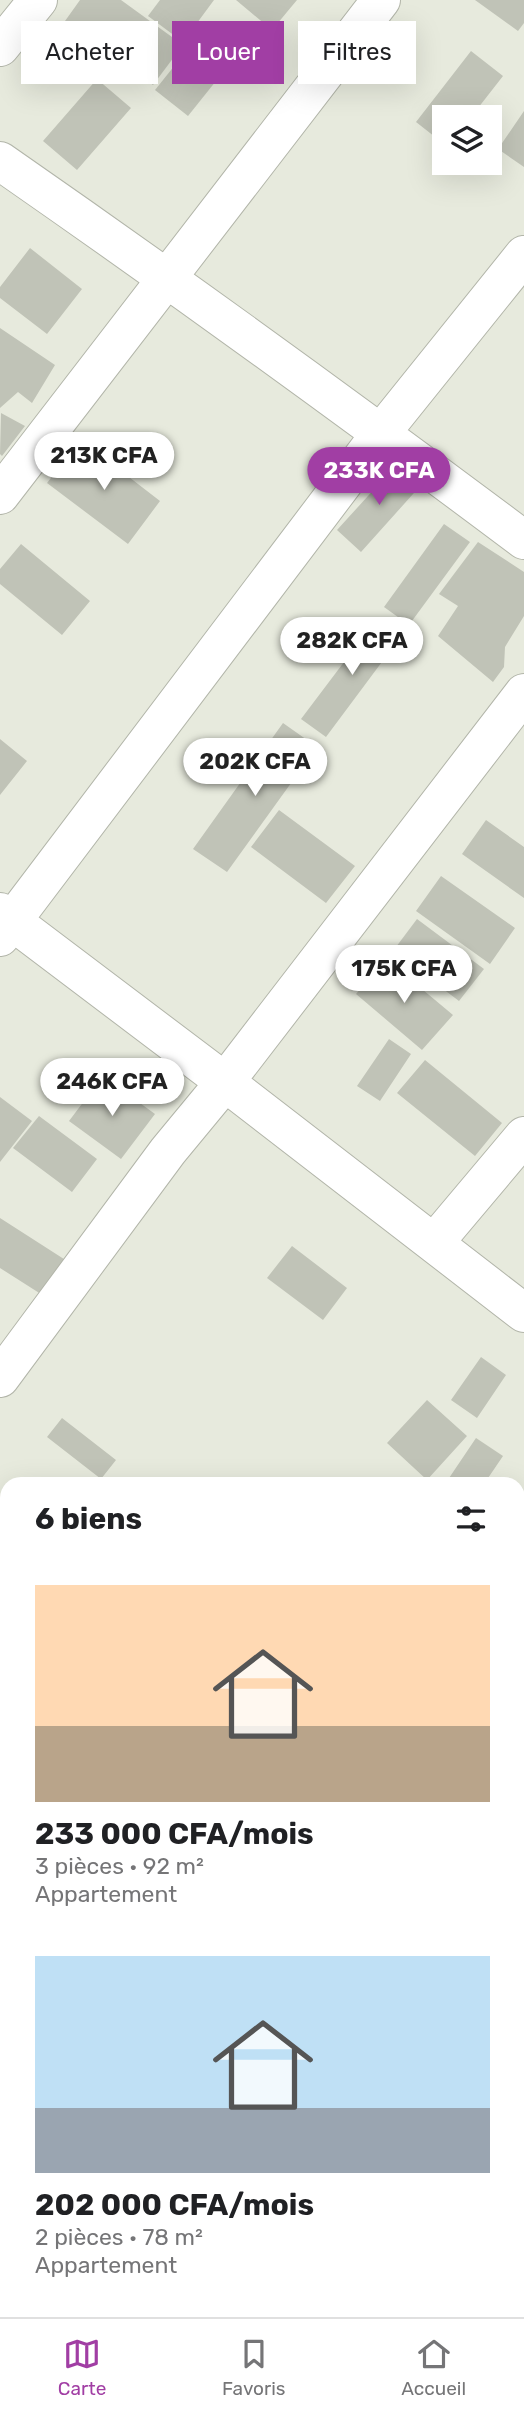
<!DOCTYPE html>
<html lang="fr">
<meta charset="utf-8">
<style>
body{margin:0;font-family:Rubik,sans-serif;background:#f2f2f2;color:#202124;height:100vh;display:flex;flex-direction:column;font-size:26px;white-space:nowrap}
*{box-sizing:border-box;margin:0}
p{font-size:23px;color:#757577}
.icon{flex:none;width:38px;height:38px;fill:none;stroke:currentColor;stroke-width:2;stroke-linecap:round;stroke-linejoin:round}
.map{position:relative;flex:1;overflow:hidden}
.drawer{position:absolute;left:0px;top:1477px;width:525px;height:840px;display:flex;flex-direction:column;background:#fff;border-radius:21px 21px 0 0;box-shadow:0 7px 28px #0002}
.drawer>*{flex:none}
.banner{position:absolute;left:21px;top:21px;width:483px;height:63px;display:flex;gap:14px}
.buttons{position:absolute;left:432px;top:105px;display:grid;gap:14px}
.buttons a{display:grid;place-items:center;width:70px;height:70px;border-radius:0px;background:#fff;box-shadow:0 7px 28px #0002;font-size:35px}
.price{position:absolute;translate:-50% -60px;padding:0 16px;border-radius:24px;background:#fff;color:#222;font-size:23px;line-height:46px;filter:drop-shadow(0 2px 4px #0008)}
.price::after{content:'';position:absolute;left:50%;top:42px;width:21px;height:16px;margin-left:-10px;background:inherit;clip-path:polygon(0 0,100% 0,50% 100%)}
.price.on{background:#a13ea4;color:#fff}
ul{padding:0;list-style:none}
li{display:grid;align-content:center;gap:14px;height:371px;padding:0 35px}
li span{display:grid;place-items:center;height:217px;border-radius:0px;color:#555}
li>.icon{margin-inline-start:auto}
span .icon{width:126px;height:126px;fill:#fffc;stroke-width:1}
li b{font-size:30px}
h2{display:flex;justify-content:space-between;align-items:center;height:84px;padding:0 35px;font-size:30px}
.chip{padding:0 24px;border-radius:0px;background:#fff;box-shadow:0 7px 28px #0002;font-size:24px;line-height:63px}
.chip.on{background:#a13ea4;color:#fff}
.tabs{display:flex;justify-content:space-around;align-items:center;height:98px;border-top:2px solid #e0e0e0;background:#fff;font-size:19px;color:#757577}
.tabs a{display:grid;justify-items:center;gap:4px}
.tabs .on{color:#a13ea4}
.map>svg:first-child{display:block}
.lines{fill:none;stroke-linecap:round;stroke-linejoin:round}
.stream{stroke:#869548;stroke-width:10}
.building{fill:#c0c3b7}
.minor-casing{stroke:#b2b5a9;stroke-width:40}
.minor{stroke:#fff;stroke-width:38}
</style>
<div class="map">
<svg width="524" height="2317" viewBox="0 0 524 2317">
<rect width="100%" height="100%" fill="#e7eadd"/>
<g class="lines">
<path class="stream" d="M 0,1601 L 7,1596
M 518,1666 L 524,1668"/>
</g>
<path class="building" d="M 80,0 L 121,0 L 183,45 L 153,85 L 65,21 Z
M 160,0 L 214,0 L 183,42 L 148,16 Z
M 236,0 L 297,0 L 272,30 Z
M 475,0 L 524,0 L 524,23 L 518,31 Z
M 207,25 L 240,51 L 188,116 L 155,90 Z
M 471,51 L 503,76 L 471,117 L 444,117 L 444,144 L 416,122 Z
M 97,79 L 131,108 L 77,170 L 43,141 Z
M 524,111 L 524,167 L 498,149 Z
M 30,248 L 82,289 L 47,334 L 0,298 L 0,287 Z
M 0,328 L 55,365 L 32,403 L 18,392 L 0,408 Z
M 1,413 L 25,426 L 2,456 L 0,454 Z
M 81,440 L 160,501 L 128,544 L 47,483 Z
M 398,463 L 422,484 L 361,552 L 337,530 Z
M 444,524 L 470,542 L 409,625 L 384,607 Z
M 478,542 L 524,572 L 524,616 L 505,647 L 504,667 L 493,682 L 438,636 L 458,606 L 439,594 Z
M 21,544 L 90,601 L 62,635 L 0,584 L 0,569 Z
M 378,617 L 402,635 L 326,737 L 301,719 Z
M 283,723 L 317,747 L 227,872 L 193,849 Z
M 0,739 L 27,761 L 0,795 Z
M 279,810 L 355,866 L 326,903 L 251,847 Z
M 486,820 L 524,847 L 524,898 L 462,854 Z
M 441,876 L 515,928 L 490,964 L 416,911 Z
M 417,919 L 484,969 L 459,1001 L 393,951 Z
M 386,959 L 453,1015 L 422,1050 L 356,994 Z
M 389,1039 L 411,1054 L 380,1101 L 357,1086 Z
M 425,1060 L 502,1123 L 475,1156 L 397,1093 Z
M 103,1076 L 155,1114 L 121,1159 L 69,1121 Z
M 0,1097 L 32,1121 L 0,1162 Z
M 39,1116 L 97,1159 L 72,1192 L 13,1148 Z
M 0,1218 L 67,1261 L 44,1296 L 0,1268 Z
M 292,1246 L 347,1288 L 323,1320 L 267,1278 Z
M 481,1357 L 506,1375 L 477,1418 L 451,1400 Z
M 427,1400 L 467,1436 L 427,1480 L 387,1443 Z
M 62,1418 L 116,1460 L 101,1479 L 47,1437 Z
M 476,1438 L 503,1456 L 484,1484 L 445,1484 Z
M 518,1998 L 524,2002 L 524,2021 L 518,2029 Z
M 7,2014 L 7,2046 L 5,2049 L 0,2045 L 0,2023 Z
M 118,2310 L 154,2310 L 163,2317 L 113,2317 Z
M 433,2310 L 513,2310 L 507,2317 L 441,2317 Z"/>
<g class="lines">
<defs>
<path id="minor" d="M 0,47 L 38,0
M 0,161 C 177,284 352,411 524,540
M 0,495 L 381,0
M 0,912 L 225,1082 L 524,1313
M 0,937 L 381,433 L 524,255
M 434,1243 L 524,1136
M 0,1378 L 168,1151 L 225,1082 L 524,693
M 518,1593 L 524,1585
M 0,1851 L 7,1841
M 518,2062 L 524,2055
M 0,2296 L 7,2287
M 326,2317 L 331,2310"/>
</defs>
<use href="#minor" class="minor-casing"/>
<use href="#minor" class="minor"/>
</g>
</svg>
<div class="buttons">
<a><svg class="icon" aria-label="layers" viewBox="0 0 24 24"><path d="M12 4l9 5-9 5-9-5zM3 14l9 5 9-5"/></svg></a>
</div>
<b class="price" style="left:104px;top:492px">213K CFA</b>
<b class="price on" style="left:379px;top:507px">233K CFA</b>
<b class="price" style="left:352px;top:677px">282K CFA</b>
<b class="price" style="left:255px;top:798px">202K CFA</b>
<b class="price" style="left:404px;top:1005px">175K CFA</b>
<b class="price" style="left:112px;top:1118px">246K CFA</b>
<div class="banner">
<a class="chip">Acheter</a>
<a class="chip on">Louer</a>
<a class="chip">Filtres</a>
</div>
<section class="drawer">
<h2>6 biens<svg class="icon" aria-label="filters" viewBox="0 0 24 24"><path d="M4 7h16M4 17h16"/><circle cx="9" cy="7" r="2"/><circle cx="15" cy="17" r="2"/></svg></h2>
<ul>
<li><span style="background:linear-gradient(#ffd9b3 65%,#b9a48a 0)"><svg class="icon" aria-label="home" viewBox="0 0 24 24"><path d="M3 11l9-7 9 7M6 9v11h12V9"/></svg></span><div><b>233 000 CFA/mois</b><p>3 pièces · 92 m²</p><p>Appartement</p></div></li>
<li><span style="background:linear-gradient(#bfe0f5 70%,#9aa5b1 0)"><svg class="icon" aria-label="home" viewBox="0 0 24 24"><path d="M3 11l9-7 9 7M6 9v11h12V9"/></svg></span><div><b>202 000 CFA/mois</b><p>2 pièces · 78 m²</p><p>Appartement</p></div></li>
</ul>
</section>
</div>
<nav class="tabs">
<a class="on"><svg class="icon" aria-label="map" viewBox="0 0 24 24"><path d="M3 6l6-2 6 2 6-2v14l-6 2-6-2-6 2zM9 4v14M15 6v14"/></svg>Carte</a>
<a><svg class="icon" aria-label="saved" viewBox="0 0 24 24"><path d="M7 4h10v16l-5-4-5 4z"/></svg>Favoris</a>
<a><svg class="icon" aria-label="home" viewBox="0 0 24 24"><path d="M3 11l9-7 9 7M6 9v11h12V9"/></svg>Accueil</a>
</nav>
